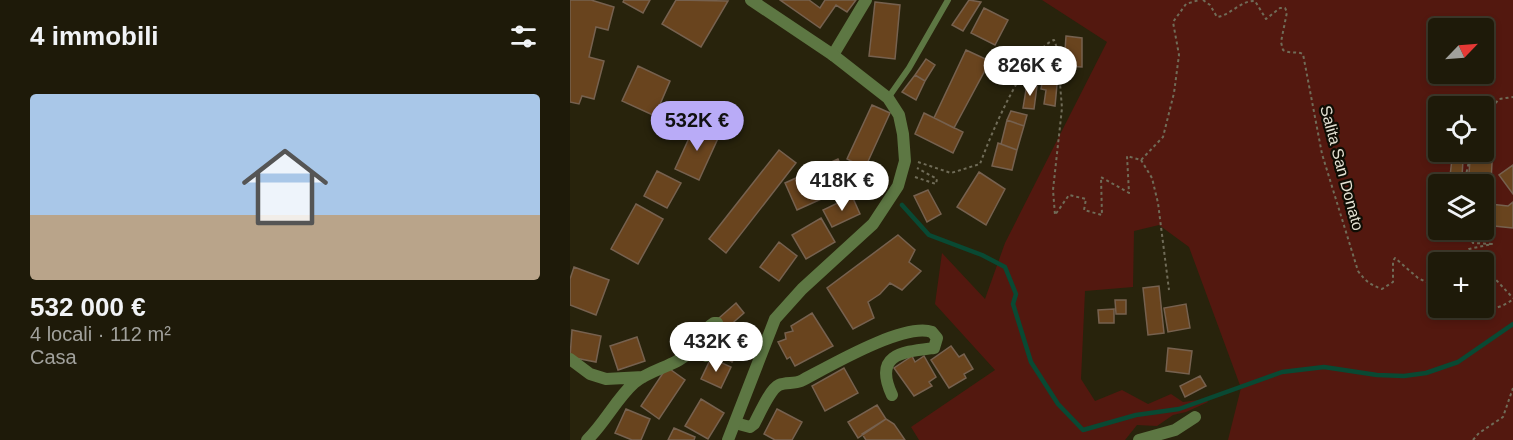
<!DOCTYPE html>
<html lang="it">
<meta charset="utf-8">
<style>
body{margin:0;font-family:Helvetica,sans-serif;background:#262312;color:#f1f3f6;height:100vh;display:flex;flex-direction:column;font-size:22px;white-space:nowrap}
*{box-sizing:border-box;margin:0}
p{font-size:20px;color:#a1a19c}
.icon{flex:none;width:33px;height:33px;fill:none;stroke:currentColor;stroke-width:2;stroke-linecap:round;stroke-linejoin:round}
.map{position:relative;flex:1;overflow:hidden}
.details{display:flex;flex-direction:column;background:#1e1a09;width:570px}
.details>*{flex:none}
.needle{width:39px;rotate:65deg}
.fabs{position:absolute;left:858px;top:18px;display:grid;gap:12px}
.fabs a{display:grid;place-items:center;width:66px;height:66px;border-radius:6px;background:#1e1a09;box-shadow:0 3px 9px #0003,0 0 0 2px #3c382a;font-size:30px}
.price{position:absolute;translate:-50% -51px;padding:0 14px;border-radius:21px;background:#fff;color:#222;font-size:20px;line-height:39px;filter:drop-shadow(0 2px 3px #0008)}
.price::after{content:'';position:absolute;left:50%;top:36px;width:18px;height:14px;margin-left:-9px;background:inherit;clip-path:polygon(0 0,100% 0,50% 100%)}
.price.active{background:#b9abf7;color:#111}
ul{padding:0;list-style:none}
li{display:grid;align-content:center;gap:12px;height:318px;padding:0 30px}
li+li{border-top:2px solid #3c382a}
li span{display:grid;place-items:center;height:186px;border-radius:6px;color:#555}
li>.icon{margin-inline-start:auto}
span .icon{width:108px;height:108px;fill:#fffc;stroke-width:1}
li b{font-size:26px}
h2{display:flex;justify-content:space-between;align-items:center;height:72px;padding:0 30px;font-size:26px}
main{display:flex;flex:1;min-height:0}
.map>svg:first-child{display:block}
.green{fill:#53180f;fill-rule:evenodd}
.lines{fill:none;stroke-linecap:round;stroke-linejoin:round}
.stream{stroke:#094933;stroke-width:4.5}
.building{fill:#69441e;stroke:#76614f;stroke-width:1.5}
.path{stroke:#706c58;stroke-width:2;stroke-dasharray:3 3;stroke-linecap:butt}
.service{stroke:#5d7743;stroke-width:6}
.minor{stroke:#5d7743;stroke-width:12}
.tertiary{stroke:#5d7743;stroke-width:12}
.labels{text-anchor:middle;dominant-baseline:central;stroke-width:4.5;stroke-linejoin:round;paint-order:stroke}
.street-label{font-size:16px;fill:#e4e1d3;stroke:#0f0d04}
</style>
<main>
<section class="details">
<h2>4 immobili<svg class="icon" aria-label="filters" viewBox="0 0 24 24"><path d="M4 7h16M4 17h16"/><circle cx="9" cy="7" r="2"/><circle cx="15" cy="17" r="2"/></svg></h2>
<ul>
<li><span style="background:linear-gradient(#a9c7e8 65%,#b9a48a 0)"><svg class="icon" aria-label="home" viewBox="0 0 24 24"><path d="M3 11l9-7 9 7M6 9v11h12V9"/></svg></span><div><b>532 000 €</b><p>4 locali · 112 m²</p><p>Casa</p></div></li>
</ul>
</section>
<div class="map">
<svg width="943" height="440" viewBox="0 0 943 440">
<rect width="100%" height="100%" fill="#28230c"/>
<path class="green" d="M 472,0 L 943,0 L 943,440 L 658,440 L 671,388 L 619,247 L 589,225 L 564,231 L 563,287 L 515,291 L 511,379 L 525,401 L 552,390 L 578,404 L 601,394 L 613,402 L 636,399 L 638,402 L 616,412 L 603,415 L 587,426 L 567,425 L 555,440 L 349,440 L 341,427 L 425,370 L 365,304 L 372,253 L 415,299 L 435,243 L 537,42 ZM 868,28 L 914,28 L 914,74 L 868,74 ZM 868,106 L 914,106 L 914,152 L 868,152 ZM 868,184 L 914,184 L 914,230 L 868,230 ZM 868,262 L 914,262 L 914,308 L 868,308 Z"/>
<g class="lines">
<path class="stream" d="M 332,205 L 359,235 L 412,255 L 435,267 L 446,294 L 443,304 L 461,362 L 488,404 L 513,430 L 566,415 L 609,409 L 712,372 L 754,367 L 807,375 L 834,376 L 856,373 L 888,362 L 943,324"/>
</g>
<path class="building" d="M 0,0 L 21,0 L 44,7 L 38,30 L 26,27 L 19,57 L 34,61 L 24,99 L 12,96 L 9,104 L 0,102 Z
M 54,0 L 80,0 L 73,13 L 53,2 Z
M 106,0 L 158,1 L 131,47 L 92,24 Z
M 210,0 L 239,0 L 250,8 L 255,0 L 286,0 L 277,12 L 266,5 L 250,28 Z
M 399,0 L 411,2 L 393,31 L 382,25 Z
M 305,2 L 330,5 L 325,59 L 299,56 Z
M 414,8 L 438,20 L 425,45 L 401,33 Z
M 496,36 L 512,38 L 512,67 L 494,66 Z
M 396,50 L 420,61 L 384,128 L 364,118 Z
M 476,51 L 483,52 L 484,57 L 476,56 Z
M 356,59 L 365,65 L 355,81 L 345,75 Z
M 68,66 L 100,81 L 85,116 L 52,101 Z
M 474,72 L 488,74 L 485,106 L 474,104 L 476,90 L 471,89 Z
M 345,75 L 355,81 L 346,100 L 332,92 Z
M 457,84 L 467,86 L 464,109 L 453,108 Z
M 302,105 L 320,113 L 295,168 L 277,159 Z
M 441,111 L 457,115 L 454,126 L 437,120 Z
M 354,113 L 393,132 L 383,153 L 345,134 Z
M 437,120 L 454,126 L 447,150 L 431,144 Z
M 125,125 L 149,136 L 129,180 L 105,169 Z
M 428,143 L 447,150 L 442,170 L 422,166 Z
M 209,150 L 226,163 L 156,253 L 139,239 Z
M 268,159 L 280,186 L 227,210 L 215,183 Z
M 882,159 L 893,160 L 892,177 L 880,176 Z
M 900,161 L 922,162 L 920,204 L 938,206 L 943,202 L 943,228 L 914,225 L 914,184 L 898,184 Z
M 943,165 L 943,194 L 929,175 Z
M 87,171 L 111,183 L 97,208 L 74,196 Z
M 409,172 L 435,189 L 416,225 L 387,207 Z
M 358,190 L 371,214 L 357,222 L 344,196 Z
M 282,196 L 290,214 L 262,227 L 253,210 Z
M 66,204 L 93,219 L 68,264 L 41,249 Z
M 251,218 L 265,242 L 236,259 L 222,235 Z
M 328,235 L 345,250 L 339,262 L 351,271 L 332,290 L 320,283 L 310,294 L 298,302 L 304,318 L 283,329 L 257,288 Z
M 209,242 L 227,256 L 209,281 L 190,267 Z
M 4,267 L 39,280 L 26,315 L 0,305 L 0,279 Z
M 589,286 L 594,333 L 578,335 L 573,288 Z
M 545,300 L 556,300 L 556,314 L 546,314 Z
M 166,303 L 174,313 L 157,328 L 149,318 Z
M 616,304 L 620,328 L 598,332 L 594,308 Z
M 544,309 L 544,323 L 529,323 L 528,310 Z
M 242,313 L 263,346 L 225,366 L 220,357 L 217,359 L 208,342 L 216,339 L 215,333 L 223,331 L 221,326 Z
M 153,327 L 175,342 L 162,362 L 140,348 Z
M 2,330 L 31,336 L 26,362 L 0,357 Z
M 67,337 L 75,361 L 48,370 L 40,346 Z
M 381,346 L 389,357 L 394,354 L 403,369 L 394,374 L 396,378 L 379,388 L 361,360 Z
M 598,348 L 622,351 L 619,374 L 596,371 Z
M 342,356 L 345,362 L 354,356 L 366,377 L 359,382 L 362,386 L 344,396 L 324,368 Z
M 141,358 L 161,367 L 151,388 L 131,379 Z
M 97,367 L 115,380 L 89,419 L 71,406 Z
M 274,368 L 288,393 L 255,411 L 242,386 Z
M 630,376 L 636,386 L 615,397 L 610,386 Z
M 131,399 L 154,413 L 138,439 L 115,426 Z
M 307,405 L 316,419 L 288,438 L 278,422 Z
M 56,409 L 80,419 L 71,440 L 62,440 L 45,433 Z
M 207,409 L 232,422 L 222,440 L 205,440 L 194,434 Z
M 316,419 L 324,424 L 335,440 L 296,440 L 292,434 Z
M 104,428 L 125,437 L 124,440 L 98,440 Z"/>
<g class="lines">
<path class="path" d="M 633,0 L 640,5 L 647,17 C 661,15 671,0 685,1 L 696,19 L 710,8 L 715,8 L 717,12 L 711,42 L 713,50 C 720,54 726,51 733,54 L 752,154 L 788,271 C 795,281 801,285 812,289 L 823,282 L 823,261 L 825,258 L 848,278 L 868,288
M 914,117 L 929,99 L 943,97
M 571,160 L 582,178 L 588,203 L 599,290
M 348,162 L 381,173 L 410,164 C 421,134 455,52 484,40 L 487,48 L 492,108 L 483,190 L 485,215 L 499,195 L 516,199 L 514,210 L 532,215 L 531,177 L 559,193 L 557,156 L 571,160 L 593,137 L 604,93 L 609,55 L 603,22 L 616,4 L 629,0
M 345,177 L 366,184 L 367,179 L 347,168
M 894,184 L 901,152
M 910,262 L 898,251 L 899,249 L 922,244 L 903,243 L 902,241 L 903,239 L 917,238 L 908,235 L 914,230 L 914,227
M 914,267 L 943,298
M 910,308 C 921,311 935,306 943,299
M 903,440 L 909,433 L 933,417 L 943,388"/>
<path class="service" d="M 318,98 L 339,68 L 378,0"/>
<path class="minor" d="M 263,55 L 296,0
M 0,359 L 20,374 L 36,379 L 73,377
M 165,423 L 180,427 L 184,424 C 189,415 200,389 209,385 C 216,382 224,384 231,381 C 258,367 334,322 362,332 L 367,338 L 364,348 C 332,352 303,354 322,395
M 17,440 C 35,423 46,399 64,383 C 79,370 107,365 117,354 C 127,344 132,330 144,323 L 147,323 L 149,329 L 138,342 L 136,356
M 569,440 L 605,430 L 625,417"/>
<path class="tertiary" d="M 158,440 L 205,319 L 232,289 L 303,224 L 328,186 L 335,161 L 333,134 L 329,115 L 318,98 L 263,55 L 181,0"/>
</g>
<g class="labels">
<g class="street-label">
<text transform="translate(772 168) rotate(75)">Salita San Donato</text>
</g>
</g>
</svg>
<div class="fabs">
<a><svg class="needle" viewBox="-14 -14 28 28"><path d="M0-13l5 13h-10z" fill="#e53935"/><path d="M0 13l5-13h-10z" fill="#a1a19c"/></svg></a>
<a><svg class="icon" aria-label="locate" viewBox="0 0 24 24"><circle cx="12" cy="12" r="6"/><path d="M12 2v4M12 18v4M2 12h4M18 12h4"/></svg></a>
<a><svg class="icon" aria-label="layers" viewBox="0 0 24 24"><path d="M12 4l9 5-9 5-9-5zM3 14l9 5 9-5"/></svg></a>
<a>+</a>
</div>
<b class="price" style="left:460px;top:97px">826K €</b>
<b class="price active" style="left:127px;top:152px">532K €</b>
<b class="price" style="left:272px;top:212px">418K €</b>
<b class="price" style="left:146px;top:373px">432K €</b>
</div>
</main>
